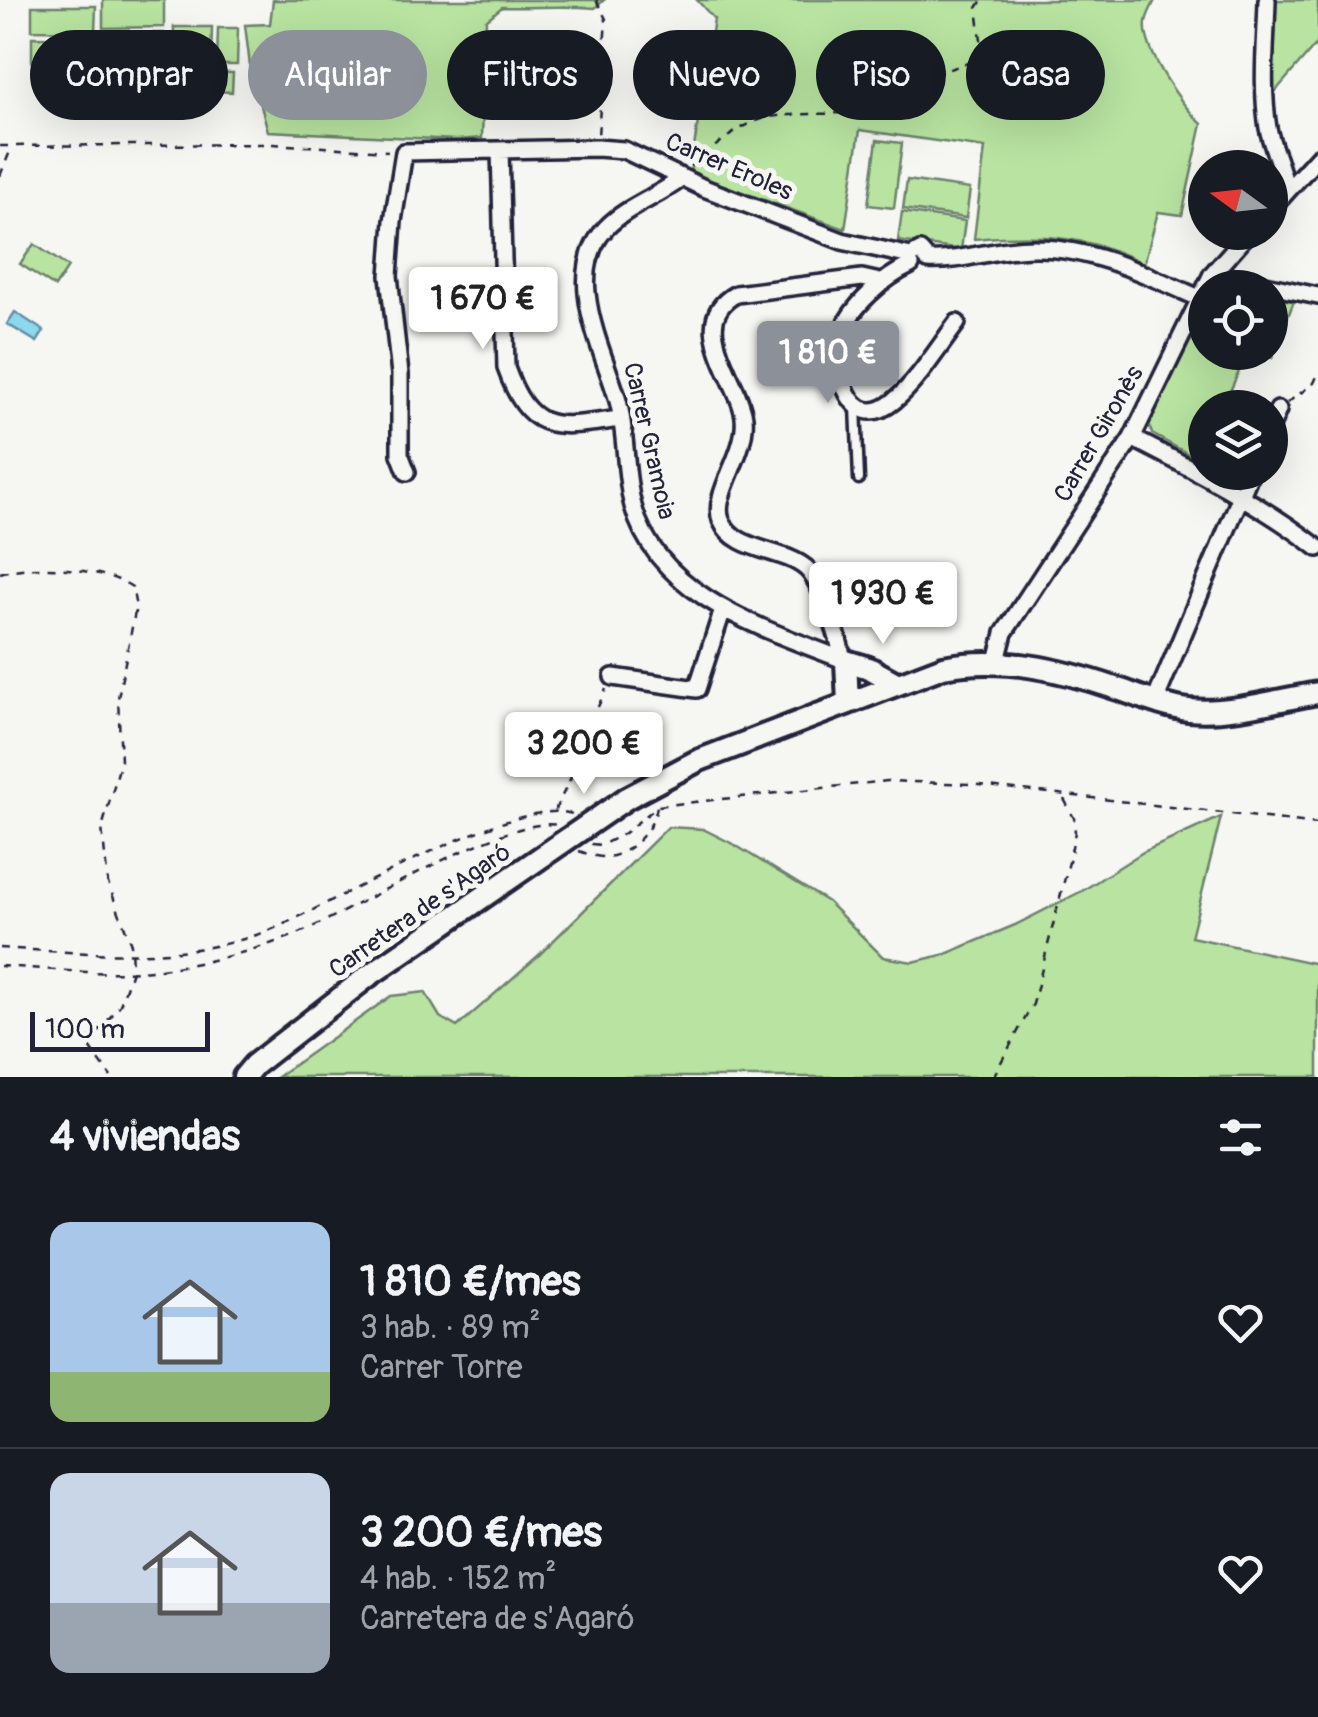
<!DOCTYPE html>
<html lang="es">
<meta charset="utf-8">
<style>
body{margin:0;font-family:Pangolin,sans-serif;background:#20242c;color:#f1f3f6;height:100vh;display:flex;flex-direction:column;font-size:38px;white-space:nowrap}
*{box-sizing:border-box;margin:0}
p{font-size:32px;color:#9ea1a6}
.icon{flex:none;width:55px;height:55px;fill:none;stroke:currentColor;stroke-width:2;stroke-linecap:round;stroke-linejoin:round}
.map{position:relative;height:1077px;overflow:hidden}
.sheet{display:flex;flex-direction:column;background:#171b24;flex:1}
.sheet>*{flex:none}
.banner{position:absolute;left:30px;top:30px;width:1260px;height:90px;display:flex;gap:20px}
.needle{width:65px;rotate:285deg}
.fabs{position:absolute;left:1188px;top:150px;display:grid;gap:20px}
.fabs a{display:grid;place-items:center;width:100px;height:100px;border-radius:50%;background:#171b24;box-shadow:0 10px 40px #0002;font-size:50px}
.scale{position:absolute;left:30px;bottom:25px;width:180px;box-sizing:border-box;padding-left:10px;border:5px solid #22223b;border-top:0;font-size:28px;line-height:35px;white-space:nowrap;color:#22223b;-webkit-text-stroke:8px #f6f6f2;paint-order:stroke}
.price{position:absolute;translate:-50% -85px;padding:0 22px;border-radius:10px;background:#fff;color:#222;font-size:32px;line-height:65px;filter:drop-shadow(0 2px 5px #0008)}
.price::after{content:'';position:absolute;left:50%;top:60px;width:30px;height:22px;margin-left:-15px;background:inherit;clip-path:polygon(0 0,100% 0,50% 100%)}
.price.current{background:#8c9099;color:#fff}
ul{padding:0;list-style:none}
li{display:flex;align-items:center;gap:30px;height:250px;padding:0 50px}
li+li{border-top:2px solid #363941}
li span{display:grid;place-items:center;flex:none;width:280px;height:200px;border-radius:20px;color:#555}
li>.icon{margin-inline-start:auto}
span .icon{width:120px;height:120px;fill:#fffc;stroke-width:1}
li b{font-size:42px}
h2{display:flex;justify-content:space-between;align-items:center;height:120px;padding:0 50px;font-size:42px}
.chip{padding:0 35px;border-radius:45px;background:#171b24;box-shadow:0 10px 40px #0002;font-size:35px;line-height:90px}
.chip.current{background:#8c9099;color:#fff}
.map>svg:first-child{display:block}
.green{fill:#b8e3a0;stroke:#6d826e;stroke-width:2.5}
.water{fill:#8dd8ee;stroke:#628fa6;stroke-width:2.5}
.lines{fill:none;stroke-linecap:round;stroke-linejoin:round}
.lane-casing{stroke:#22223b;stroke-width:15}
.street-casing{stroke:#22223b;stroke-width:22}
.secondary-casing{stroke:#22223b;stroke-width:28}
.path{stroke:#22223b;stroke-width:2.5;stroke-dasharray:8 8;stroke-linecap:butt}
.lane{stroke:#f6f6f2;stroke-width:8}
.street{stroke:#f6f6f2;stroke-width:15}
.secondary{stroke:#f6f6f2;stroke-width:20}
.labels{text-anchor:middle;dominant-baseline:central;stroke-width:10;stroke-linejoin:round;paint-order:stroke}
.street-label{font-size:25px;fill:#22223b;stroke:#f6f6f2}
</style>
<div class="map">
<svg width="1318" height="1077" viewBox="0 0 1318 1077">
<rect width="100%" height="100%" fill="#f6f6f2"/>
<filter id="ink" filterUnits="userSpaceOnUse"><feTurbulence type="fractalNoise" baseFrequency=".01" numOctaves="2"/><feDisplacementMap in="SourceGraphic" scale="20" xChannelSelector="R" yChannelSelector="G"/><feConvolveMatrix kernelMatrix="1 2 1 2 8 2 1 2 1" color-interpolation-filters="sRGB"/></filter>
<g filter="url(#ink)">
<path class="green" d="M 103,0 L 164,0 L 164,27 L 103,28 Z
M 273,0 L 604,0 L 595,8 C 565,5 533,8 502,7 L 486,20 L 482,138 L 457,140 L 268,131 L 250,66 L 245,25 L 270,24 Z
M 697,0 L 1155,0 C 1152,7 1147,15 1146,22 C 1142,49 1182,106 1202,124 L 1182,215 L 1158,212 L 1144,264 C 1090,234 1034,234 974,239 L 985,148 L 860,130 L 845,229 L 690,173 L 714,19 Z
M 1276,0 L 1318,0 L 1318,42 L 1273,94 Z
M 32,6 L 96,6 L 95,31 L 32,30 Z
M 174,27 L 212,27 L 211,65 L 173,64 Z
M 218,28 L 238,28 L 237,65 L 217,65 Z
M 102,33 L 164,33 L 164,61 L 102,61 Z
M 32,37 L 95,38 L 95,63 L 32,62 Z
M 151,71 L 189,72 L 188,91 L 150,89 Z
M 196,72 L 233,73 L 232,92 L 195,90 Z
M 877,140 L 902,143 L 894,208 L 868,205 Z
M 907,180 L 970,189 L 966,218 L 903,209 Z
M 902,212 L 965,221 L 961,250 L 898,241 Z
M 34,244 L 68,267 L 55,287 L 20,264 Z
M 1270,297 L 1294,301 L 1272,358 L 1257,353 L 1270,352 Z
M 1205,310 L 1205,352 L 1247,353 L 1223,407 L 1205,408 L 1205,463 L 1152,434 L 1149,424 Z
M 1221,817 L 1191,937 L 1318,964 L 1318,1077 L 277,1077 L 391,996 L 425,992 L 440,1017 L 457,1027 L 539,955 L 668,827 L 703,829 L 735,845 L 828,902 L 883,957 L 913,962 L 946,954 L 1015,925 L 1082,891 L 1143,852 Z"/>
<path class="water" d="M 15,312 L 44,331 L 37,342 L 7,324 Z"/>
<g class="lines">
<defs>
<path id="lane" d="M 856,406 L 859,479"/>
<path id="street" d="M 1267,0 C 1266,42 1261,86 1268,128 C 1272,148 1282,167 1286,189
M 500,150 L 506,368 C 531,437 557,427 621,419
M 682,178 C 658,197 627,206 606,228 C 562,275 604,351 618,401 C 627,435 624,472 633,506 C 658,598 768,630 846,661
M 1270,210 L 1318,157
M 928,260 C 964,262 999,247 1036,248 C 1093,248 1147,275 1199,298
M 911,265 C 885,277 850,306 841,335 C 832,367 850,437 894,401 C 918,381 938,348 957,323
M 1212,274 L 1318,296
M 1270,429 L 1278,410
M 1132,438 C 1196,471 1260,503 1318,548
M 407,472 L 400,454 L 400,374 L 389,276 L 393,221 L 404,152 L 597,148 L 624,150 L 704,188 L 842,241 L 911,256 L 920,251 L 928,260
M 843,660 C 839,638 822,582 806,568 C 782,548 734,552 721,520 C 711,494 748,453 744,417 C 739,379 685,322 736,294 L 862,278 L 880,282
M 997,661 L 1004,633 L 1132,438 L 1212,274 L 1249,232
M 613,677 L 697,689 L 723,609
M 1155,701 L 1251,472"/>
<path id="secondary" d="M 848,703 L 846,661 L 869,668 L 898,684
M 244,1077 L 254,1065 L 367,977 L 627,798 L 697,761 L 943,667 C 1001,656 1059,669 1115,688 C 1139,696 1164,707 1189,710 C 1230,714 1277,700 1318,693"/>
</defs>
<use href="#lane" class="lane-casing"/>
<use href="#street" class="street-casing"/>
<use href="#secondary" class="secondary-casing"/>
<path class="path" d="M 596,0 L 606,19 L 598,136
M 0,146 L 273,144 L 388,151
M 690,166 C 714,148 740,123 770,117 C 815,109 915,125 937,73 L 974,61 L 981,40 L 977,8 L 982,0
M 0,176 L 11,149
M 1287,403 L 1314,383 L 1318,374
M 0,573 C 32,563 104,568 132,587 L 136,607 L 118,698 L 121,761 L 102,828 L 108,883 L 131,944 L 132,971 L 120,1005 L 96,1035 L 85,1040 L 111,1077
M 555,810 L 584,751 L 592,720 L 606,689
M 591,844 L 602,845 L 623,834 L 658,806 L 887,781 L 971,784 L 1318,824
M 579,851 C 590,855 601,859 613,856 C 636,849 659,823 657,799
M 0,948 C 86,953 182,963 265,932 C 326,909 518,791 575,815
M 0,966 C 40,968 82,974 123,972 C 178,970 235,957 287,938 C 344,918 511,809 561,826
M 993,1077 L 1033,1004 L 1069,862 L 1075,832 L 1074,818 L 1063,797"/>
<use href="#lane" class="lane"/>
<use href="#street" class="street"/>
<use href="#secondary" class="secondary"/>
</g>
</g>
<g class="labels">
<g class="street-label">
<text transform="translate(729 167) rotate(23)">Carrer Eroles</text>
<text transform="translate(1099 434) rotate(-60)">Carrer Gironès</text>
<text transform="translate(649 441) rotate(77)">Carrer Gramoia</text>
<text transform="translate(420 911) rotate(-35)">Carretera de s'Agaró</text>
</g>
</g>
</svg>
<div class="fabs">
<a><svg class="needle" viewBox="-14 -14 28 28"><path d="M0-13l5 13h-10z" fill="#e53935"/><path d="M0 13l5-13h-10z" fill="#9ea1a6"/></svg></a>
<a><svg class="icon" aria-label="locate" viewBox="0 0 24 24"><circle cx="12" cy="12" r="6"/><path d="M12 2v4M12 18v4M2 12h4M18 12h4"/></svg></a>
<a><svg class="icon" aria-label="layers" viewBox="0 0 24 24"><path d="M12 4l9 5-9 5-9-5zM3 14l9 5 9-5"/></svg></a>
</div>
<div class="scale">100 m</div>
<b class="price" style="left:483px;top:352px">1 670 €</b>
<b class="price current" style="left:828px;top:406px">1 810 €</b>
<b class="price" style="left:883px;top:647px">1 930 €</b>
<b class="price" style="left:584px;top:797px">3 200 €</b>
<div class="banner">
<a class="chip">Comprar</a>
<a class="chip current">Alquilar</a>
<a class="chip">Filtros</a>
<a class="chip">Nuevo</a>
<a class="chip">Piso</a>
<a class="chip">Casa</a>
</div>
</div>
<section class="sheet">
<h2>4 viviendas<svg class="icon" aria-label="filters" viewBox="0 0 24 24"><path d="M4 7h16M4 17h16"/><circle cx="9" cy="7" r="2"/><circle cx="15" cy="17" r="2"/></svg></h2>
<ul>
<li><span style="background:linear-gradient(#a9c7e8 75%,#8fb573 0)"><svg class="icon" aria-label="home" viewBox="0 0 24 24"><path d="M3 11l9-7 9 7M6 9v11h12V9"/></svg></span><div><b>1 810 €/mes</b><p>3 hab. · 89 m²</p><p>Carrer Torre</p></div><svg class="icon" aria-label="heart" viewBox="0 0 24 24"><path d="M12 20l-8-8c-3-5 5-10 8-4 3-6 11-1 8 4z"/></svg></li>
<li><span style="background:linear-gradient(#c9d6e8 65%,#9aa5b1 0)"><svg class="icon" aria-label="home" viewBox="0 0 24 24"><path d="M3 11l9-7 9 7M6 9v11h12V9"/></svg></span><div><b>3 200 €/mes</b><p>4 hab. · 152 m²</p><p>Carretera de s'Agaró</p></div><svg class="icon" aria-label="heart" viewBox="0 0 24 24"><path d="M12 20l-8-8c-3-5 5-10 8-4 3-6 11-1 8 4z"/></svg></li>
</ul>
</section>
